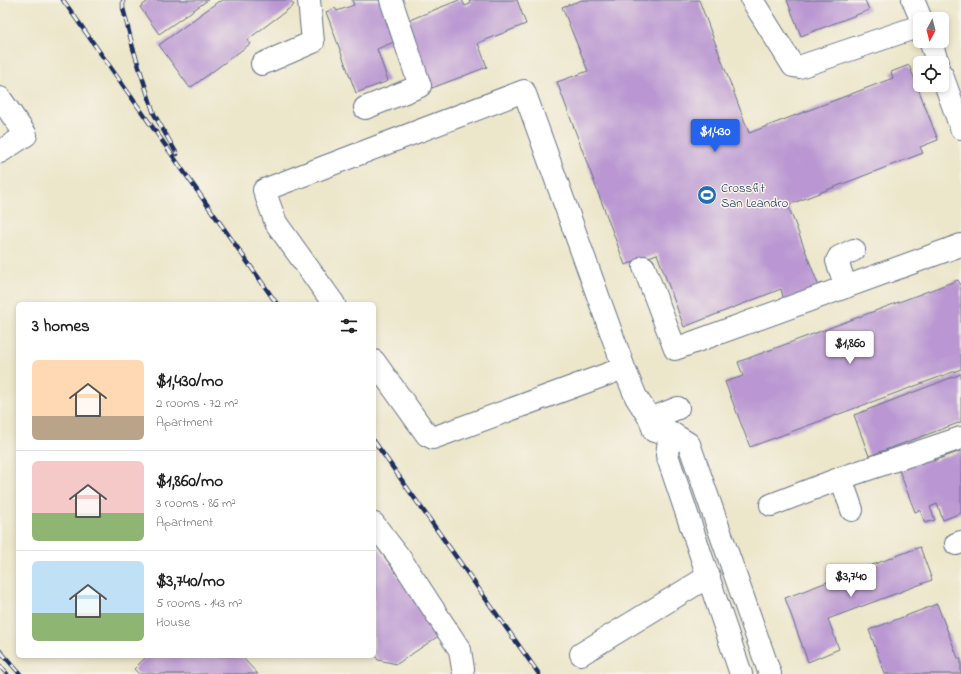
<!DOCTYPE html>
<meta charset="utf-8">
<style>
body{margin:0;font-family:"Indie Flower",sans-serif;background:#f2f2f2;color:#222;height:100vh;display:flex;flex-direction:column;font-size:15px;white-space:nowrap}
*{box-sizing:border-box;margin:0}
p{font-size:13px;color:#767676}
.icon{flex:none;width:22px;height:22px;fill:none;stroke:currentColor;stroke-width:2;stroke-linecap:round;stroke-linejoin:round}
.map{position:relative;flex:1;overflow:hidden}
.side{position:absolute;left:16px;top:302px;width:360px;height:356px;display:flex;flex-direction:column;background:#fff;border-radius:6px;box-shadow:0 2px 6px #0003}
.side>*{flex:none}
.needle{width:26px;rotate:187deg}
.buttons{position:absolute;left:913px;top:12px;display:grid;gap:8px}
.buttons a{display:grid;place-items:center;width:36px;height:36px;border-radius:6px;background:#fff;box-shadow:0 2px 6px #0003;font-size:20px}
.price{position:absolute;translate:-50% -34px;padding:0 9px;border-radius:4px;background:#fff;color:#222;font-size:13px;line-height:26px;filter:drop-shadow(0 1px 2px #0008)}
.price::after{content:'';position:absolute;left:50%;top:24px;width:12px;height:9px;margin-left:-6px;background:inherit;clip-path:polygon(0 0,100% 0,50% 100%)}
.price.active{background:#2563eb;color:#fff}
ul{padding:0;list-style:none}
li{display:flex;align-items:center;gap:12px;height:100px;padding:0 16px}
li+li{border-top:1px solid #e0e0e0}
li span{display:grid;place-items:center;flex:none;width:112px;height:80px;border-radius:6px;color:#555}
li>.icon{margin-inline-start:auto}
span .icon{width:48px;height:48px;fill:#fffc;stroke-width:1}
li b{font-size:17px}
h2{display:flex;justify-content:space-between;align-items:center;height:48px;padding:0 16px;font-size:17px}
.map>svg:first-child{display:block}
.building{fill:#ba97d2}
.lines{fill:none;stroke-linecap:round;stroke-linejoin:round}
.minor-casing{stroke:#646f84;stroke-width:24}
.minor{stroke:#fff;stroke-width:22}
.rail-casing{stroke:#1b2f5e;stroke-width:4.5}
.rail{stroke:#f7f3e8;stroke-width:3;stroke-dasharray:9;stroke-linecap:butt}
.labels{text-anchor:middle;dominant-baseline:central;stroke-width:3;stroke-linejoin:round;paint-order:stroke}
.poi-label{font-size:13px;fill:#1b2f5e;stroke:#f7f3e8;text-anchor:start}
</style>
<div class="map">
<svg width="961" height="674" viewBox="0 0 961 674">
<rect width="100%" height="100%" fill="#f7f3e8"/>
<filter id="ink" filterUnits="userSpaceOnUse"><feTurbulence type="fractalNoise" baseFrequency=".025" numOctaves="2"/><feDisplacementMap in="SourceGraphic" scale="8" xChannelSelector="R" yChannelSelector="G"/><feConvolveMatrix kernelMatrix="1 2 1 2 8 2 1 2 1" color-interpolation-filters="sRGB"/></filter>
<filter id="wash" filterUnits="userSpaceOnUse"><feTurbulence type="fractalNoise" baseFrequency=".012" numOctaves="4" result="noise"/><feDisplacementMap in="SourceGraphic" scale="16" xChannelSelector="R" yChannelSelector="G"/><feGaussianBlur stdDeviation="0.9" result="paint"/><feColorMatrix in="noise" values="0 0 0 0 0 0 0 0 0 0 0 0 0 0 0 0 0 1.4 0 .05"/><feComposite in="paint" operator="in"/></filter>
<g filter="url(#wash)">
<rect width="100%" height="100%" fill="#ece6ca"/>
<g id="blocks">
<path class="building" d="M 146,0 L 208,0 L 159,34 L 140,7 L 147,2 Z
M 223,0 L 290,0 L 294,5 L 247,40 L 250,44 L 190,88 L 159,45 L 219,1 L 220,2 Z
M 352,0 L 386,0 L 401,39 L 377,49 L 388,81 L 356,93 L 326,12 L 335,8 L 337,11 L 354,5 Z
M 459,0 L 462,0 L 465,6 L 470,4 L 469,0 L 517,0 L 526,24 L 478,43 L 487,67 L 432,88 L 407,21 Z
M 582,0 L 699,0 L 749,133 L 893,78 L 891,72 L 909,65 L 938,140 L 920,147 L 923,153 L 788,205 L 819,287 L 784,301 L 781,289 L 684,327 L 657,254 L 625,265 L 557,82 L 588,71 L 562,7 Z
M 787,0 L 865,0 L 869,10 L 801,36 Z
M 958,280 L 960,284 L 961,284 L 961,369 L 750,447 L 725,382 L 743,376 L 738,362 Z
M 961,374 L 961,422 L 869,456 L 854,415 Z
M 929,450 L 933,461 L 961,451 L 961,513 L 943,520 L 937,504 L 930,507 L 935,520 L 925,523 L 920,510 L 915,512 L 896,462 Z
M 374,542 L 440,635 L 397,664 L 378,660 L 374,654 Z
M 920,547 L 932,580 L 828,619 L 839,649 L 808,662 L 785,598 Z
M 937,604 L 958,658 L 960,658 L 961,661 L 961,674 L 885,674 L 869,630 Z
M 147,656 L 241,656 L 258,674 L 139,674 L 134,669 Z"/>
</g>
</g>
<g filter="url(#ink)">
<use href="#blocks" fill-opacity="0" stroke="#646f84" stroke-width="1"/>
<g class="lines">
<defs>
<path id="minor" d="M 752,0 L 793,66 L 799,67 L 920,26
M 913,0 L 921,19
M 930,41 L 938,63
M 262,64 L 313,42 L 309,0
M 942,75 L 961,128
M 0,98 L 26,135 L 0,152
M 365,108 L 420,86 L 391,0
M 644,267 L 675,349 L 961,245
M 846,287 L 837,261 L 839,257 L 854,250
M 334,304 L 276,223 L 264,190 L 524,91 L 624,368 L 636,397 L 650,419
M 374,361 L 427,435 L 433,438 L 624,368
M 654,431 L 650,419 L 678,408
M 841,478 L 852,510
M 771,505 L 841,478 L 961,438
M 374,524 L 400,558 L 460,650 L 463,669
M 956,544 L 961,542
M 581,654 L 709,576
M 741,674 L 667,455 L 670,432 L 689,444 L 770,674"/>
</defs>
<use href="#minor" class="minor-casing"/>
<use href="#minor" class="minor"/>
<defs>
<path id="rail" d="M 63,0 L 277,304
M 123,0 L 123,8 L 133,48 L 154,114 L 177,154
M 374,441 L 539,674
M 0,651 L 20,674
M 0,666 L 7,674"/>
</defs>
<use href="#rail" class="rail-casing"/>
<use href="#rail" class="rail"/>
</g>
</g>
<defs>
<symbol id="stadium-disc" viewBox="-11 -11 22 22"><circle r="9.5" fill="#1f6fb2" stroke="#f7f3e8"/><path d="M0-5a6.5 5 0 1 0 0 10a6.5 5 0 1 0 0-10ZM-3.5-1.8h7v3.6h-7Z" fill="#fff"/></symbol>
</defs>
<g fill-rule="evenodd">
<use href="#stadium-disc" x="696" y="184" width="22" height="22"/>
</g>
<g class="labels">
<g class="poi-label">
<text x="721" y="188">Crossfit<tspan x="721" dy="15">San Leandro</tspan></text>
</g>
</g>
</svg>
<div class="buttons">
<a><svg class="needle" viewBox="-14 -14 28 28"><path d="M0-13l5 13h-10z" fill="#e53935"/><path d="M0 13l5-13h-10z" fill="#767676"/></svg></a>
<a><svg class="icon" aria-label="locate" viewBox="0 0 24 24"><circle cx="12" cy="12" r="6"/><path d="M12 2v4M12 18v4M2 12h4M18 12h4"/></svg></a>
</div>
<b class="price active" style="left:715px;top:153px">$1,430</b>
<b class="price" style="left:850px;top:365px">$1,860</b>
<b class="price" style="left:851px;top:598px">$3,740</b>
<section class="side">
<h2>3 homes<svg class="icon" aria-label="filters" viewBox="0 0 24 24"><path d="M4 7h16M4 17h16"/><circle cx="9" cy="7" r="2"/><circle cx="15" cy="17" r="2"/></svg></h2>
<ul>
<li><span style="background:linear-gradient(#ffd9b3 70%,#b9a48a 0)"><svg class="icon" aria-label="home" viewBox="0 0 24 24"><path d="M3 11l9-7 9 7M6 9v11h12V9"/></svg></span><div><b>$1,430/mo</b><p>2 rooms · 72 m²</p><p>Apartment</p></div></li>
<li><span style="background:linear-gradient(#f6c9c9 65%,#8fb573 0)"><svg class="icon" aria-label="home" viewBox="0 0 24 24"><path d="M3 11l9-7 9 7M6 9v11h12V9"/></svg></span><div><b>$1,860/mo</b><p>3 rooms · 86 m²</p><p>Apartment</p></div></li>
<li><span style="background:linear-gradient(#bfe0f5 65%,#8fb573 0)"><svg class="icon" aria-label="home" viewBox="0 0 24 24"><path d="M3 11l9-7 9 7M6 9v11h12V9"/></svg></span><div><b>$3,740/mo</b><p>5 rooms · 143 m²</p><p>House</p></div></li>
</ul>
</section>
</div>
